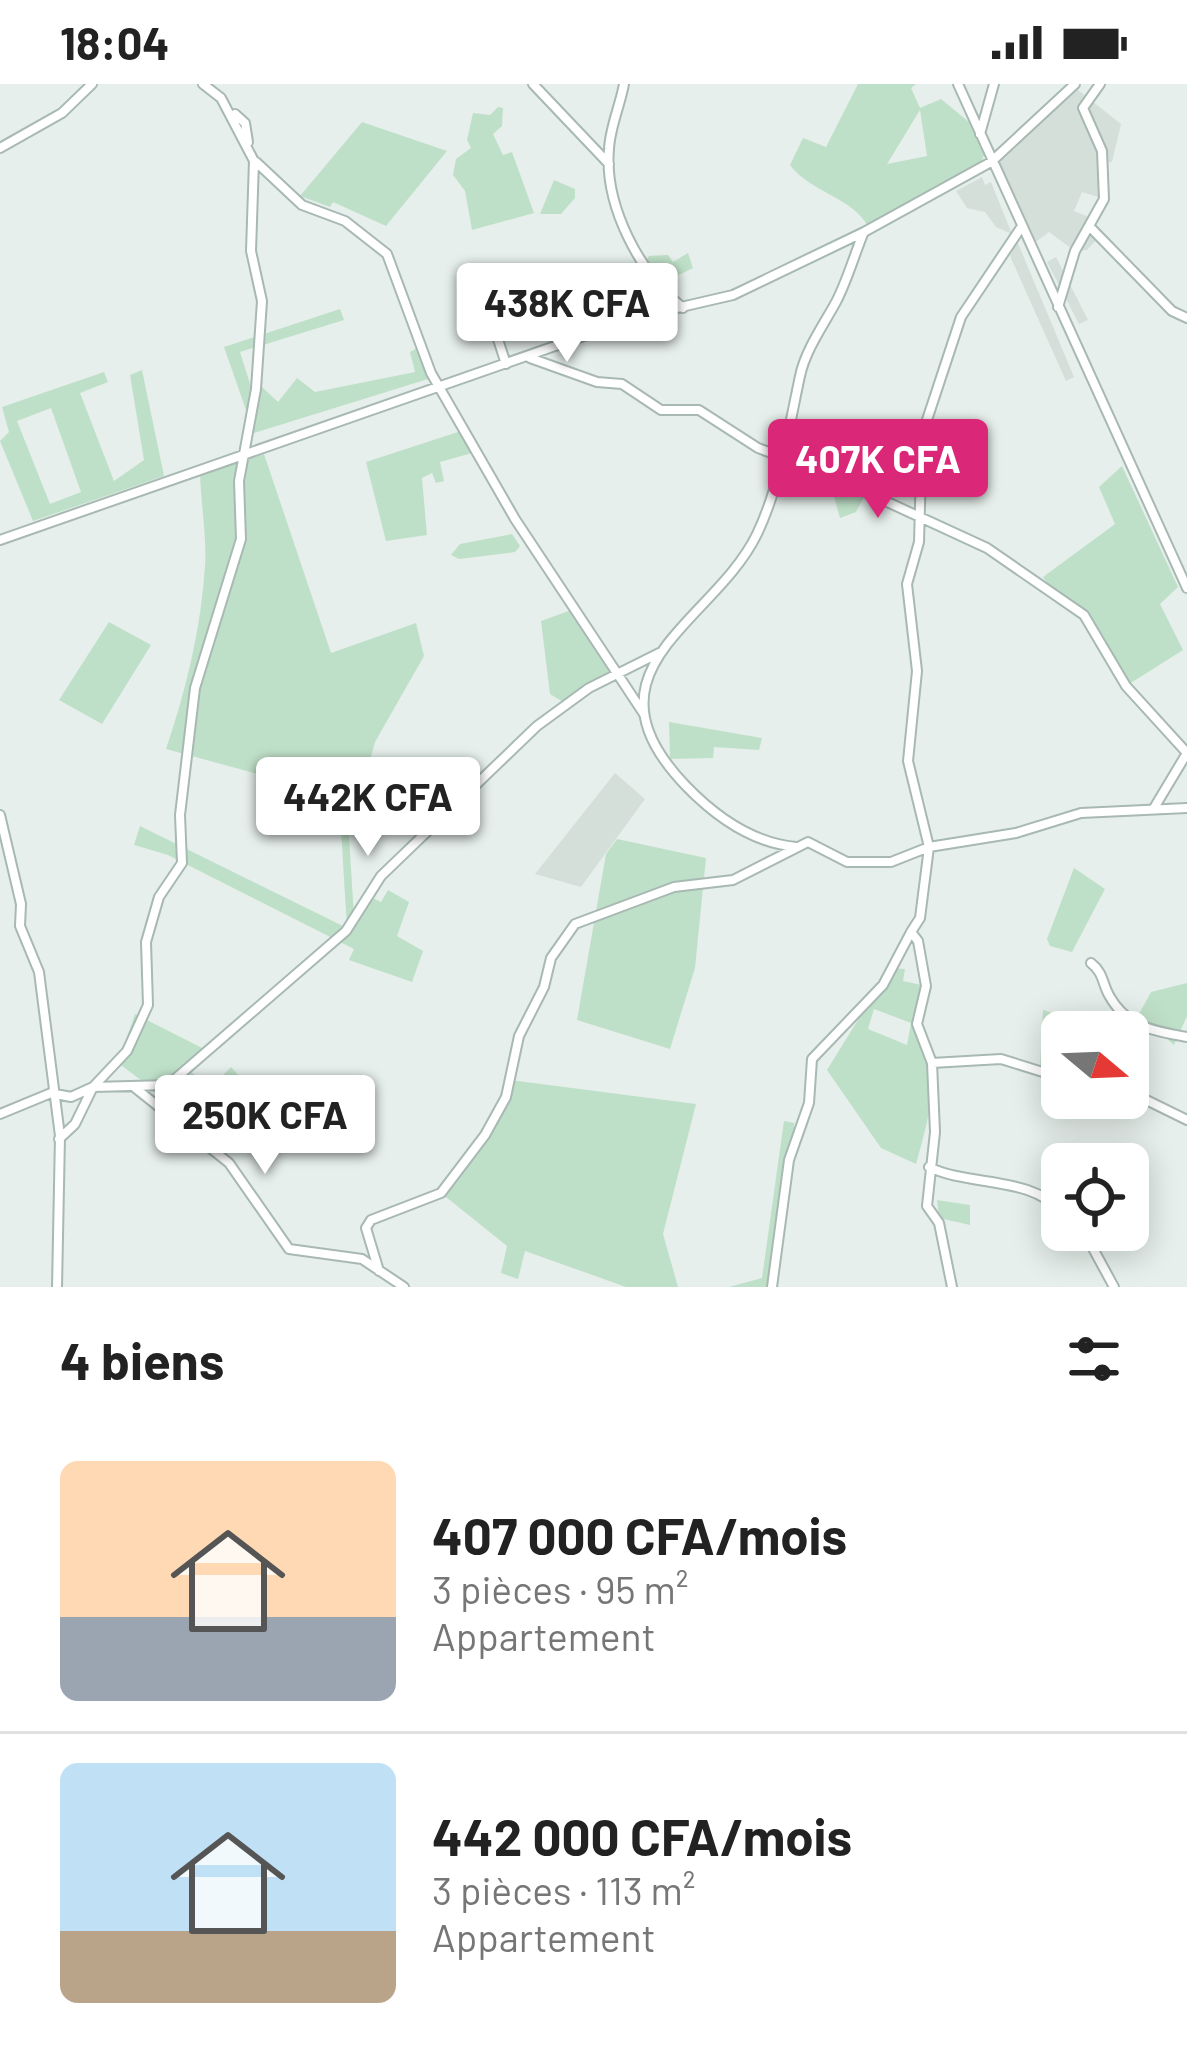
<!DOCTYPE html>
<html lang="fr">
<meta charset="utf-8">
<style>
body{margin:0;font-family:Barlow,sans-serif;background:#f2f2f2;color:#222;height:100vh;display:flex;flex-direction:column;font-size:45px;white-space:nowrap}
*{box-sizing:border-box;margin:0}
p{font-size:39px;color:#767676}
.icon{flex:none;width:66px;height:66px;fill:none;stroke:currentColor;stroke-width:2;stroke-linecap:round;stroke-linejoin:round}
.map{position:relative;height:1203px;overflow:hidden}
.drawer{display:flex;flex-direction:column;background:#fff;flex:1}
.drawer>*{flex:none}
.needle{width:78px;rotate:109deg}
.controls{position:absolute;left:1041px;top:927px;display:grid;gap:24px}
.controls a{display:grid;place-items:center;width:108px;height:108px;border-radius:18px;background:#fff;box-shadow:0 6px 30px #0003;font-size:60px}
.price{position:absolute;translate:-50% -102px;padding:0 27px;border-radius:12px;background:#fff;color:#222;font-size:39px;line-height:78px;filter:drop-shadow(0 3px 6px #0008)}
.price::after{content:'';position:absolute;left:50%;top:72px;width:36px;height:27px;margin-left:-18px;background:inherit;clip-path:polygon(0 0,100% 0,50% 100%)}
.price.on{background:#db2777;color:#fff}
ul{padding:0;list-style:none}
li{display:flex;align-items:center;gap:36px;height:300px;padding:0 60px}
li+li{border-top:3px solid #e0e0e0}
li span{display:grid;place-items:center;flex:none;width:336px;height:240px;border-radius:18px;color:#555}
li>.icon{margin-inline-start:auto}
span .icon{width:144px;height:144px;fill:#fffc;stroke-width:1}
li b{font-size:51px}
h2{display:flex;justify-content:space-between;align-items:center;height:144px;padding:0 60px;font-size:51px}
.status{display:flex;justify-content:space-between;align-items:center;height:84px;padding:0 60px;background:#fff;direction:ltr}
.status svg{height:33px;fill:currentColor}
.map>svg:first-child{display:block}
.built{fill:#d4dfda}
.green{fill:#bfe0c8;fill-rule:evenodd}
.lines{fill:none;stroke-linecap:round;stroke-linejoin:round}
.minor-casing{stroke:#a8b8b2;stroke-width:12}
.minor{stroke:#fff;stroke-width:8}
</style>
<div class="status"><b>18:04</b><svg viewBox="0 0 49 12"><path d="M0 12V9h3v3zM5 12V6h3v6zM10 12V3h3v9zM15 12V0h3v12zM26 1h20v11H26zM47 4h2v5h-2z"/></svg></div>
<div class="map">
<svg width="1187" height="1203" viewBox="0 0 1187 1203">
<rect width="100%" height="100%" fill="#e6efeb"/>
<path class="built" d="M 1073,2 L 1121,40 L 1112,78 L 1104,79 L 1104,115 L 1082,108 L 1074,127 L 1096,136 L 1091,143 L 1103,149 L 1087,166 L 1075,167 L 1049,148 L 1029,163 L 991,78 Z
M 982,93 L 985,101 L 991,98 L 1012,150 L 996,143 L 985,128 L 967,124 L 956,107 Z
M 1017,157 L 1074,293 L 1066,297 L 1010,172 Z
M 1056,173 L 1088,236 L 1079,240 L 1047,178 Z
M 615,689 L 645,715 L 581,803 L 535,790 Z"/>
<path class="green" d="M 858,0 L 916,0 L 911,4 L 920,24 L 941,15 L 969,38 L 984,71 L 978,86 L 869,144 C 852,112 812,110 790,81 L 803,54 L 826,63 ZM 920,26 L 927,72 L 887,80 Z
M 498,23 L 503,24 L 502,42 L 493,50 L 503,71 L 512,68 L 534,129 L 472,146 L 465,107 L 453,91 L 456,75 L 471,64 L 467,56 L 473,29 L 490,31 Z
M 362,38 L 447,67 L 386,142 L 333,118 L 330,123 L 300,112 Z
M 554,96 L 575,105 L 575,114 L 561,130 L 540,130 Z
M 688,169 L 693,184 L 659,201 L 644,180 L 649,172 L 668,171 L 673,178 Z
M 340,225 L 344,236 L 240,268 L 251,303 L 261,302 L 278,318 L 297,294 L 315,308 L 415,288 L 410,268 L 417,264 L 428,295 L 254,349 L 224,263 Z
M 142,286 L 164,392 L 33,437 L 0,357 L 9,348 L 2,323 L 104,288 L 108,298 L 80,309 L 114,397 L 144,376 L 130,291 ZM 51,324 L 81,408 L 50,420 L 17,337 Z
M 464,346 L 479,367 L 440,378 L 444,397 L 436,399 L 432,389 L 422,394 L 427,451 L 386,457 L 366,378 Z
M 947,367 L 952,383 L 963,385 L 961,394 L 923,395 L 924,371 Z
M 264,370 L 331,569 L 416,539 L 424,572 L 375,658 L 362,704 L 431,711 L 426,719 L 320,707 L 166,665 C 186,606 201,545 205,482 C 207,456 201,420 200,390 Z
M 865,378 L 890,398 L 877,413 L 866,409 L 856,428 L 840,434 L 831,402 L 846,395 L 844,383 Z
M 1122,382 L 1178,503 L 1160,520 L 1183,566 L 1126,602 L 1084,531 L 1057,513 L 1043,493 L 1115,440 L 1099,403 Z
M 512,450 L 520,462 L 515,468 L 459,475 L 451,471 L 460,460 Z
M 574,525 L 617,588 L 568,621 L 550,610 L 541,537 Z
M 109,538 L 151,561 L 102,640 L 59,616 Z
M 669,638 L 762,654 L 759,666 L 714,663 L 713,674 L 670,675 Z
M 330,718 L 347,719 L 354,833 L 371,813 L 381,818 L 388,806 L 409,818 L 397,852 L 423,867 L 412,898 L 349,876 L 354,865 L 168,771 L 134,761 L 140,742 L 347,844 L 340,729 L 330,728 Z
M 617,755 L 706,774 L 695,884 L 670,965 L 577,936 L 606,770 Z
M 1074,784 L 1105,805 L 1072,868 L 1050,862 L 1047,855 Z
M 890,884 L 905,885 L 903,897 L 926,902 C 910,935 929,952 932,985 C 934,1018 925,1048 916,1080 L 881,1064 L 827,986 ZM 874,925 L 911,939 L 907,961 L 868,945 Z
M 1187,899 L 1187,932 L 1174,961 L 1139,930 L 1151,908 Z
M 1043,926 L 1103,945 L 1062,948 L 1062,991 L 1040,984 Z
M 135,930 L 210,968 L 190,987 L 211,1003 L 231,983 L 242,995 L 200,1040 L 118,979 Z
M 510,996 L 696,1020 L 663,1150 L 678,1203 L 626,1203 L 525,1167 L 518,1195 L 501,1189 L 507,1162 L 441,1109 L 485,1051 Z
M 784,1037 L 794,1039 L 794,1053 L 772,1203 L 729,1203 L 762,1194 Z
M 937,1116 L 970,1121 L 970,1141 L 939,1134 Z"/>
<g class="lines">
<defs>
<path id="minor" d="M 533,0 L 609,80
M 624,0 C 620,22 610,43 609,65 C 604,122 640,190 683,224
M 958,0 L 1187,504
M 235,30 L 245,39 L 248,58
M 980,50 L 994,0
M 0,64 L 62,29 L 92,0
M 256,78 L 302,121 L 345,137 L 387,170 L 431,289 L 515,435 L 644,630
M 1090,143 L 1172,227 L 1187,234
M 476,188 L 506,280
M 1058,223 L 1075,167 L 1104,115 L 1102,67 L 1083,24 L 1100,0
M 530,274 L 597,298 L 622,300 L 661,326 L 699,326 L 758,364 L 806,382 L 831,382 L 857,404 L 987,464 L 1084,531 L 1126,602 L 1187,669
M 0,456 L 638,233 L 733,211 L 864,148 L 991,78 L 1075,0
M 1154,724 L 1187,669
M 0,731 L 21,820 L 20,842 L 39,888 L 60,1052 L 57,1203
M 796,763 C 753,759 716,733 686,702 C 574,585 714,539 757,450 C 780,402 789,343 800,292 C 805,267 824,240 836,218 C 847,197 854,172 863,150
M 1091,879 C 1104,889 1102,900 1110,913 C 1128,944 1155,947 1187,953
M 932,979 L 1001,975 L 1062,994
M 134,1003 L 229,1079 L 289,1165 L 362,1175 L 404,1203
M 1128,1007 L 1187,1036
M 0,1030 L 51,1009 L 71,1013 L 93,1003 L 168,1001 L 346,847 L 381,792 L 537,642 L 589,604 L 659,569
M 59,1055 L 75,1040 L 93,1003 L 127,967 L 148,921 L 146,858 L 159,813 L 182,779 L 180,731 L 195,604 L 241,455 L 239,397 L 256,305 L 262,217 L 251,167 L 254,77 L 221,14 L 203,0
M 929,1083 C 969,1103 1032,1091 1062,1129
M 1083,1146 L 1114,1203
M 379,1187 L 366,1144 L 371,1136 L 441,1109 L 485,1051 L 506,1013 L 519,952 L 544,903 L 551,874 L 575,840 L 674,803 L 733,796 L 808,758 L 847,778 L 891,778 L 929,763 L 1016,749 L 1081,729 L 1187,724
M 772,1203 L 789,1076 L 809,1019 L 812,975 L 883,901 L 911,848
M 952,1203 L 939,1139 L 927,1122 L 935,1048 L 932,979 L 917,940 L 926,902 L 918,857 L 911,848 L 920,834 L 929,763 L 908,677 L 917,587 L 907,500 L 919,458 L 922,351 L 961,233 L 1020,145"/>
</defs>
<use href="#minor" class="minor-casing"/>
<use href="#minor" class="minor"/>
</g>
</svg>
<div class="controls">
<a><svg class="needle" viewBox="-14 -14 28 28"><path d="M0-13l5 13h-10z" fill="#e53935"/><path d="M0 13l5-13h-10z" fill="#767676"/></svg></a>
<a><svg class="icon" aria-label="locate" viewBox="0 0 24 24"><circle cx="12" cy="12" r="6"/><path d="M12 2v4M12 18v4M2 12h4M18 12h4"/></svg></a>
</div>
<b class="price" style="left:567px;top:281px">438K CFA</b>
<b class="price on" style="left:878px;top:437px">407K CFA</b>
<b class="price" style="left:368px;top:775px">442K CFA</b>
<b class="price" style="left:265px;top:1093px">250K CFA</b>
</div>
<section class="drawer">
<h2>4 biens<svg class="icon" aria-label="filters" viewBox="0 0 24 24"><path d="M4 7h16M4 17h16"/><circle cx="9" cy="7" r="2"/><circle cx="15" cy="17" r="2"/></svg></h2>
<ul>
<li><span style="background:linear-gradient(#ffd9b3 65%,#9aa5b1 0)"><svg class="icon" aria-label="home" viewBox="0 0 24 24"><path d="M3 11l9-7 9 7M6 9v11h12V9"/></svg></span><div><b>407 000 CFA/mois</b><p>3 pièces · 95 m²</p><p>Appartement</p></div></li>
<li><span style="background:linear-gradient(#bfe0f5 70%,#b9a48a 0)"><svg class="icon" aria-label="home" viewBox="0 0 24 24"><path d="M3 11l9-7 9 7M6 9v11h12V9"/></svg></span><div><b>442 000 CFA/mois</b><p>3 pièces · 113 m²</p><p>Appartement</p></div></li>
</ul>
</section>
